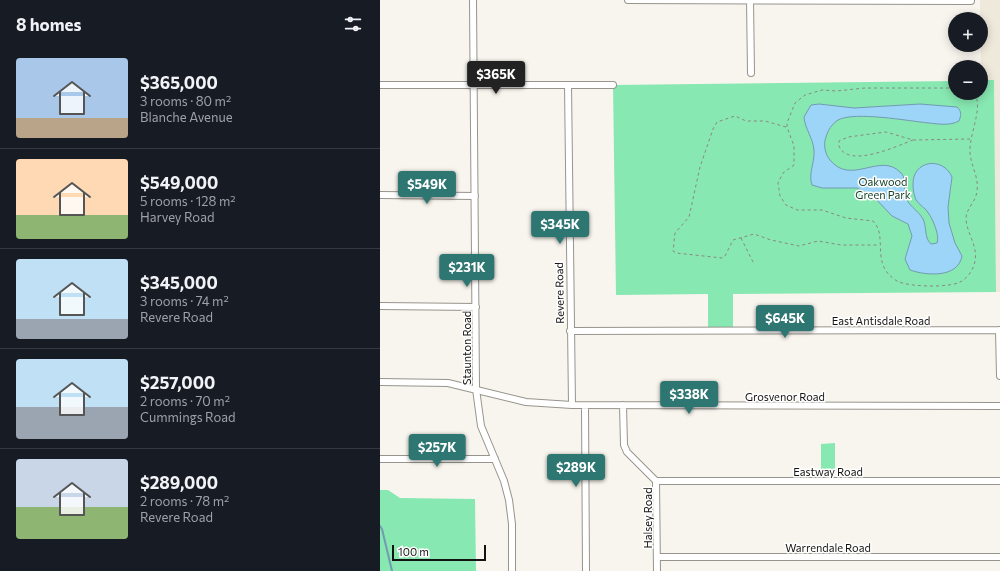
<!DOCTYPE html>
<meta charset="utf-8">
<style>
body{margin:0;font-family:Commissioner,sans-serif;background:#242831;color:#f1f3f6;height:100vh;display:flex;flex-direction:column;font-size:15px;white-space:nowrap}
*{box-sizing:border-box;margin:0}
p{font-size:13px;color:#9ea1a6}
.icon{flex:none;width:22px;height:22px;fill:none;stroke:currentColor;stroke-width:2;stroke-linecap:round;stroke-linejoin:round}
.map{position:relative;flex:1;overflow:hidden}
.details{display:flex;flex-direction:column;background:#171b24;width:380px}
.details>*{flex:none}
.fabs{position:absolute;left:568px;top:12px;display:grid;gap:8px}
.fabs a{display:grid;place-items:center;width:40px;height:40px;border-radius:50%;background:#171b24;box-shadow:0 2px 10px #0003;font-size:20px}
.scale{position:absolute;left:12px;bottom:10px;width:94px;box-sizing:border-box;padding-left:4px;border:2px solid #141311;border-top:0;font-size:11px;line-height:14px;white-space:nowrap;color:#141311;-webkit-text-stroke:3px #fff;paint-order:stroke}
.price{position:absolute;translate:-50% -34px;padding:0 9px;border-radius:4px;background:#2e7671;color:#fff;font-size:13px;line-height:26px;filter:drop-shadow(0 1px 2px #0008)}
.price::after{content:'';position:absolute;left:50%;top:24px;width:12px;height:9px;margin-left:-6px;background:inherit;clip-path:polygon(0 0,100% 0,50% 100%)}
.price.on{background:#222;color:#fff}
ul{padding:0;list-style:none}
li{display:flex;align-items:center;gap:12px;height:100px;padding:0 16px}
li+li{border-top:1px solid #363941}
li span{display:grid;place-items:center;flex:none;width:112px;height:80px;border-radius:4px;color:#555}
li>.icon{margin-inline-start:auto}
span .icon{width:48px;height:48px;fill:#fffc;stroke-width:1}
li b{font-size:17px}
h2{display:flex;justify-content:space-between;align-items:center;height:48px;padding:0 16px;font-size:17px}
main{display:flex;flex:1;min-height:0}
.map>svg:first-child{display:block}
.built{fill:#eee9da}
.green{fill:#87e8b1}
.water{fill:#9cd5f7;stroke:#739bb2}
.lines{fill:none;stroke-linecap:round;stroke-linejoin:round}
.stream{stroke:#739bb2;stroke-width:2}
.minor-casing{stroke:#97948d;stroke-width:8}
.path{stroke:#8a8883;stroke-width:1;stroke-dasharray:3 3;stroke-linecap:butt}
.minor{stroke:#fff;stroke-width:6}
.labels{text-anchor:middle;dominant-baseline:central;stroke-width:3;stroke-linejoin:round;paint-order:stroke}
.park-label{font-size:11px;fill:#15402a;stroke:#fff}
.street-label{font-size:11px;fill:#141311;stroke:#fff}
</style>
<main>
<section class="details">
<h2>8 homes<svg class="icon" aria-label="filters" viewBox="0 0 24 24"><path d="M4 7h16M4 17h16"/><circle cx="9" cy="7" r="2"/><circle cx="15" cy="17" r="2"/></svg></h2>
<ul>
<li><span style="background:linear-gradient(#a9c7e8 75%,#b9a48a 0)"><svg class="icon" aria-label="home" viewBox="0 0 24 24"><path d="M3 11l9-7 9 7M6 9v11h12V9"/></svg></span><div><b>$365,000</b><p>3 rooms · 80 m²</p><p>Blanche Avenue</p></div></li>
<li><span style="background:linear-gradient(#ffd9b3 70%,#8fb573 0)"><svg class="icon" aria-label="home" viewBox="0 0 24 24"><path d="M3 11l9-7 9 7M6 9v11h12V9"/></svg></span><div><b>$549,000</b><p>5 rooms · 128 m²</p><p>Harvey Road</p></div></li>
<li><span style="background:linear-gradient(#bfe0f5 75%,#9aa5b1 0)"><svg class="icon" aria-label="home" viewBox="0 0 24 24"><path d="M3 11l9-7 9 7M6 9v11h12V9"/></svg></span><div><b>$345,000</b><p>3 rooms · 74 m²</p><p>Revere Road</p></div></li>
<li><span style="background:linear-gradient(#bfe0f5 60%,#9aa5b1 0)"><svg class="icon" aria-label="home" viewBox="0 0 24 24"><path d="M3 11l9-7 9 7M6 9v11h12V9"/></svg></span><div><b>$257,000</b><p>2 rooms · 70 m²</p><p>Cummings Road</p></div></li>
<li><span style="background:linear-gradient(#c9d6e8 60%,#8fb573 0)"><svg class="icon" aria-label="home" viewBox="0 0 24 24"><path d="M3 11l9-7 9 7M6 9v11h12V9"/></svg></span><div><b>$289,000</b><p>2 rooms · 78 m²</p><p>Revere Road</p></div></li>
</ul>
</section>
<div class="map">
<svg width="620" height="571" viewBox="0 0 620 571">
<rect width="100%" height="100%" fill="#f8f5ee"/>
<path class="built" d="M 600,0 L 620,0 L 620,292 L 616,292 L 614,81 L 601,80 Z"/>
<path class="green" d="M 601,80 L 614,80 L 616,292 L 353,294 L 353,327 L 328,327 L 328,294 L 236,295 L 233,85 L 575,81 L 575,93 L 601,93 Z
M 455,443 L 455,474 L 441,474 L 441,444 Z
M 0,490 L 8,490 L 20,498 L 95,499 L 96,571 L 0,571 Z"/>
<path class="water" d="M 439,104 L 474,108 L 540,104 L 577,107 C 582,111 581,116 579,121 C 570,126 558,124 549,123 C 528,121 475,111 458,120 C 452,124 448,130 446,137 C 443,144 445,154 450,160 C 471,186 500,152 520,172 C 527,178 523,187 525,195 C 527,205 538,210 543,219 C 547,227 544,238 551,244 L 557,243 C 560,236 553,220 549,214 C 546,208 539,205 536,200 C 534,195 533,190 533,185 C 532,160 563,156 572,177 L 568,207 L 569,223 L 575,243 L 582,256 C 578,278 547,276 530,270 L 525,259 L 532,236 L 528,224 L 512,216 L 493,196 L 477,188 L 442,188 L 432,185 C 428,174 435,162 434,150 C 433,138 425,129 424,117 L 431,105 Z"/>
<g class="lines">
<path class="stream" d="M 0,526 L 2,529 L 12,571"/>
<defs>
<path id="minor" d="M 93,0 L 96,389 L 101,426 L 124,481 L 129,500 L 132,524 L 132,571
M 248,0 L 591,1
M 370,0 L 371,73
M 0,85 L 233,85
M 188,85 L 192,405
M 0,195 L 95,196
M 0,306 L 96,307
M 619,330 L 620,376
M 190,331 L 620,330
M 0,382 L 68,383 L 146,402 L 192,405 L 620,406
M 243,405 L 244,445 L 247,452 L 276,481 L 277,571
M 205,406 L 206,571
M 0,459 L 115,459
M 276,481 L 620,481
M 277,557 L 620,557"/>
</defs>
<use href="#minor" class="minor-casing"/>
<path class="path" d="M 575,88 L 485,88 L 456,91 L 442,90 L 425,95 L 415,103 L 407,123 L 407,127 L 414,146 L 414,165 L 403,173 L 398,183 L 400,196 L 406,205 L 417,210 L 442,210 L 466,218 L 493,221 C 509,237 489,264 517,281 C 528,287 569,288 580,282 C 587,279 594,269 595,261 C 598,246 587,234 586,219 C 586,208 596,202 597,191 C 599,177 591,166 590,153 C 589,133 603,111 595,93
M 406,127 L 385,121 L 366,121 L 355,116 L 337,122 L 333,129 L 320,167 L 309,217 L 295,233 L 293,251 L 296,253 L 342,258 L 345,256 L 353,240 L 374,234 L 391,240 L 419,246 L 438,241 L 461,245 L 499,245
M 533,140 C 517,146 468,169 459,146 L 459,141 L 468,137 L 506,132 L 533,140 L 590,139
M 361,238 L 374,264"/>
<use href="#minor" class="minor"/>
</g>
<g class="labels">
<g class="park-label">
<text x="503" y="181">Oakwood<tspan x="503" dy="13">Green Park</tspan></text>
</g>
<g class="street-label">
<text transform="translate(179 293) rotate(-91)">Revere Road</text>
<text x="501" y="320">East Antisdale Road</text>
<text transform="translate(86 348) rotate(-90)">Staunton Road</text>
<text x="405" y="396">Grosvenor Road</text>
<text x="448" y="471">Eastway Road</text>
<text transform="translate(267 518) rotate(-90)">Halsey Road</text>
<text x="448" y="547">Warrendale Road</text>
</g>
</g>
</svg>
<div class="fabs">
<a>+</a>
<a>−</a>
</div>
<div class="scale">100 m</div>
<b class="price on" style="left:116px;top:95px">$365K</b>
<b class="price" style="left:47px;top:205px">$549K</b>
<b class="price" style="left:180px;top:245px">$345K</b>
<b class="price" style="left:87px;top:288px">$231K</b>
<b class="price" style="left:405px;top:339px">$645K</b>
<b class="price" style="left:309px;top:415px">$338K</b>
<b class="price" style="left:57px;top:468px">$257K</b>
<b class="price" style="left:196px;top:488px">$289K</b>
</div>
</main>
